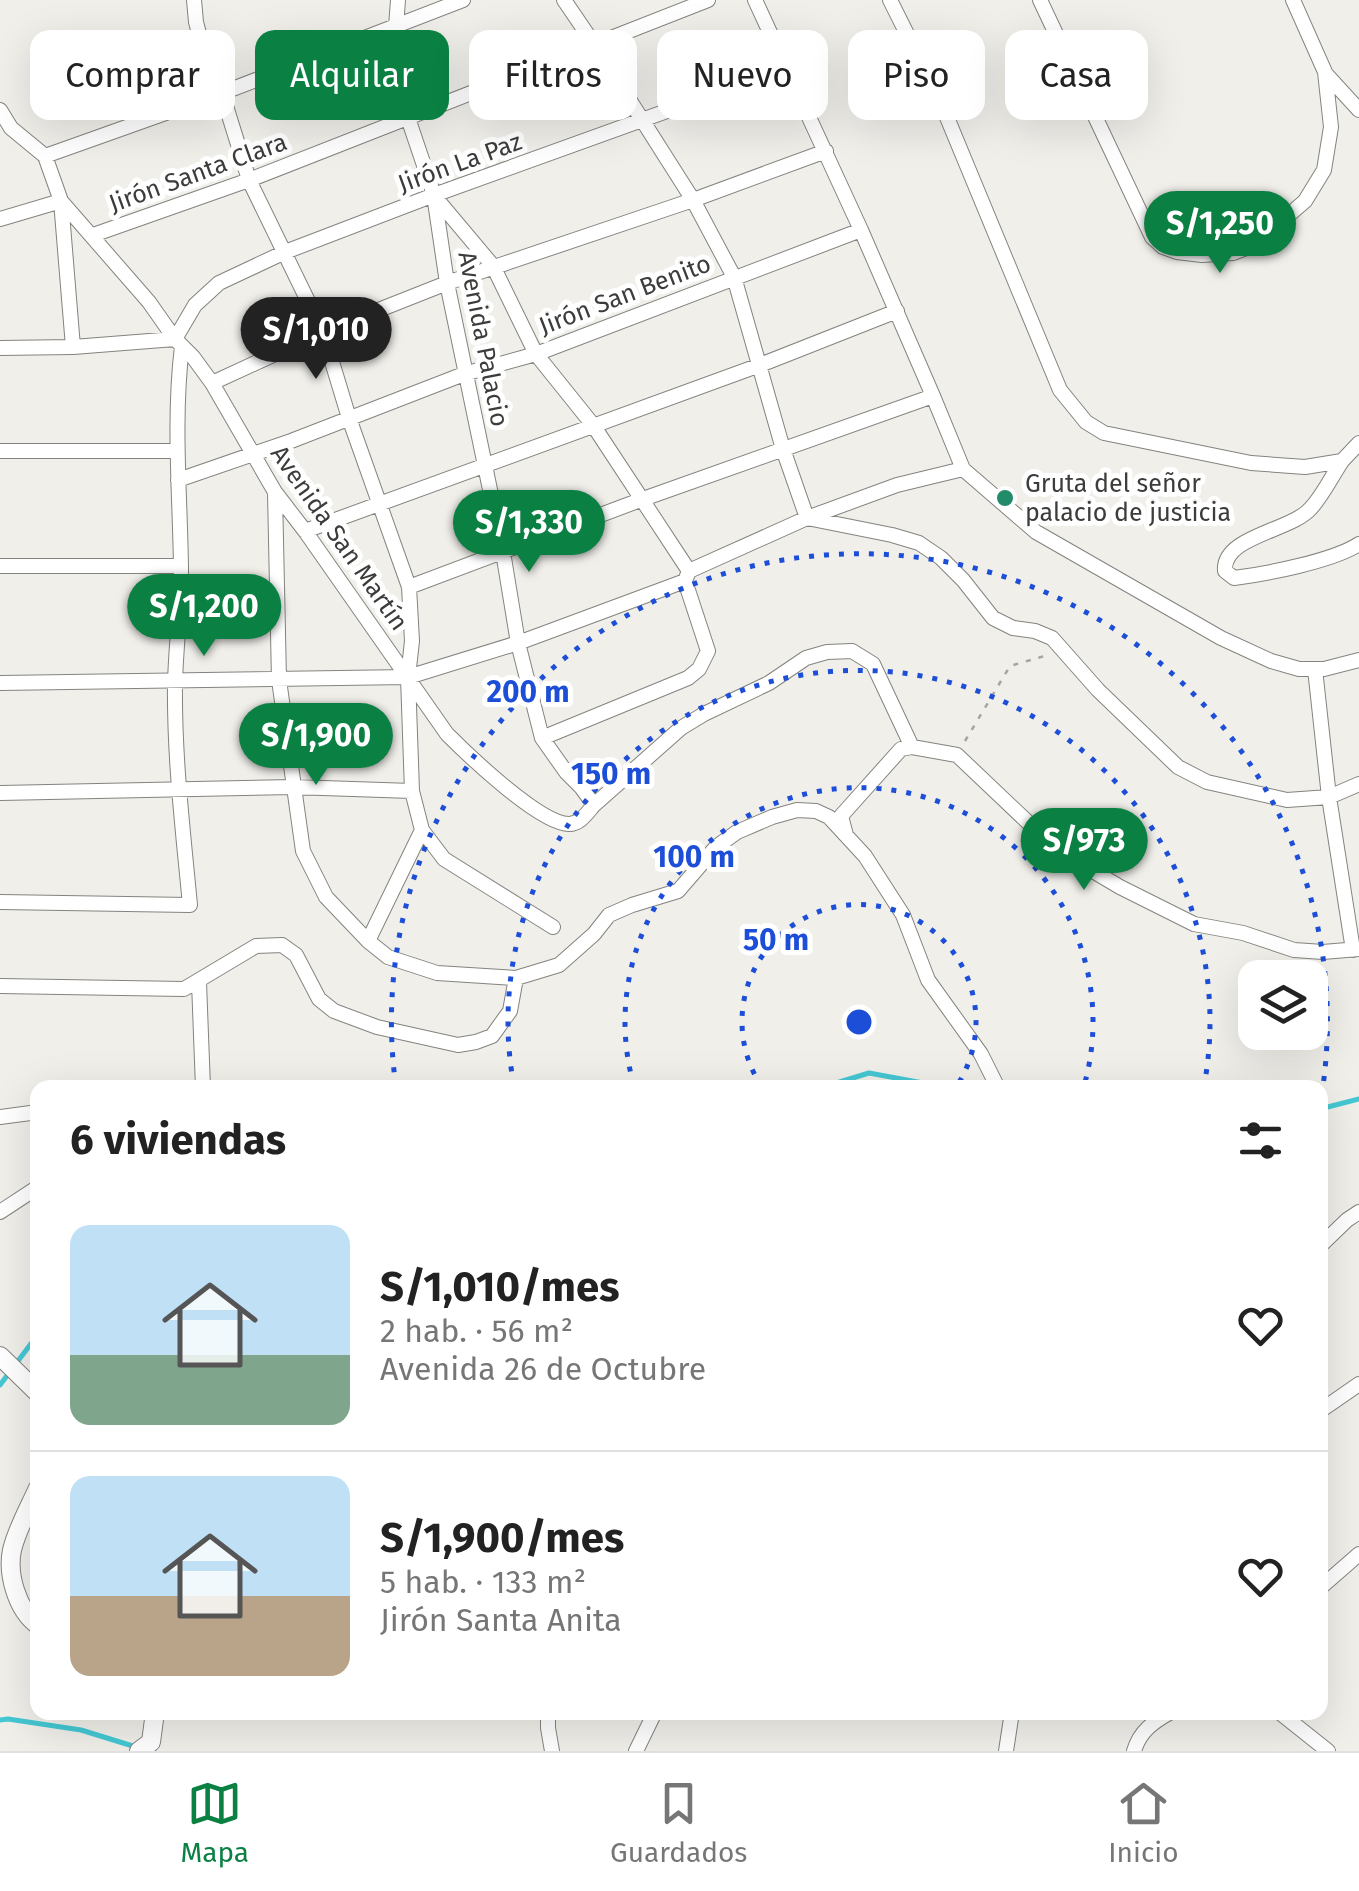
<!DOCTYPE html>
<html lang="es">
<meta charset="utf-8">
<style>
body{margin:0;font-family:"Fira Sans",sans-serif;background:#f2f2f2;color:#222;height:100vh;display:flex;flex-direction:column;font-size:38px;white-space:nowrap}
*{box-sizing:border-box;margin:0}
p{font-size:32px;color:#767676}
.icon{flex:none;width:55px;height:55px;fill:none;stroke:currentColor;stroke-width:2;stroke-linecap:round;stroke-linejoin:round}
.map{position:relative;flex:1;overflow:hidden}
.side{position:absolute;left:30px;top:1080px;width:1298px;height:640px;display:flex;flex-direction:column;background:#fff;border-radius:20px;box-shadow:0 10px 40px #0002}
.side>*{flex:none}
.banner{position:absolute;left:30px;top:30px;width:1300px;height:90px;display:flex;gap:20px}
.buttons{position:absolute;left:1238px;top:960px;display:grid;gap:20px}
.buttons a{display:grid;place-items:center;width:90px;height:90px;border-radius:20px;background:#fff;box-shadow:0 10px 40px #0002;font-size:50px}
.price{position:absolute;translate:-50% -85px;padding:0 22px;border-radius:35px;background:#0b8043;color:#fff;font-size:32px;line-height:65px;filter:drop-shadow(0 2px 5px #0008)}
.price::after{content:'';position:absolute;left:50%;top:60px;width:30px;height:22px;margin-left:-15px;background:inherit;clip-path:polygon(0 0,100% 0,50% 100%)}
.price.current{background:#222;color:#fff}
ul{padding:0;list-style:none}
li{display:flex;align-items:center;gap:30px;height:250px;padding:0 40px}
li+li{border-top:2px solid #e0e0e0}
li span{display:grid;place-items:center;flex:none;width:280px;height:200px;border-radius:20px;color:#555}
li>.icon{margin-inline-start:auto}
span .icon{width:120px;height:120px;fill:#fffc;stroke-width:1}
li b{font-size:42px}
h2{display:flex;justify-content:space-between;align-items:center;height:120px;padding:0 40px;font-size:42px}
.chip{padding:0 35px;border-radius:20px;background:#fff;box-shadow:0 10px 40px #0002;font-size:35px;line-height:90px}
.chip.current{background:#0b8043;color:#fff}
.dock{display:flex;justify-content:space-around;align-items:center;height:140px;border-top:2px solid #e0e0e0;background:#fff;font-size:28px;color:#767676}
.dock a{display:grid;justify-items:center;gap:5px}
.dock .current{color:#0b8043}
.map>svg:first-child{display:block}
.lines{fill:none;stroke-linecap:round;stroke-linejoin:round}
.stream{stroke:#44c8d3;stroke-width:5}
.minor-casing{stroke:#84837f;stroke-width:16}
.tertiary-casing{stroke:#84837f;stroke-width:20}
.path{stroke:#a6a5a2;stroke-width:2.5;stroke-dasharray:5 8;stroke-linecap:butt}
.minor{stroke:#fff;stroke-width:14}
.tertiary{stroke:#fff;stroke-width:18}
.ring{fill:none;stroke:#1d4ed8;stroke-width:5;stroke-dasharray:5 10}
.poi-dot{fill:#228c6a;stroke:#fff;stroke-width:4}
.labels{text-anchor:middle;dominant-baseline:central;stroke-width:10;stroke-linejoin:round;paint-order:stroke}
.street-label{font-size:25px;fill:#3d3c3b;stroke:#fff}
.poi-label{font-size:25px;fill:#3d3c3b;stroke:#fff;text-anchor:start}
.centre{fill:#1d4ed8;stroke:#fff;stroke-width:5}
.ring-label{font-size:30px;text-anchor:middle;font-weight:bold;fill:#1d4ed8;stroke:#fff;stroke-width:10;stroke-linejoin:round;paint-order:stroke}
</style>
<div class="map">
<svg width="1359" height="1751" viewBox="0 0 1359 1751">
<rect width="100%" height="100%" fill="#f0efea"/>
<g class="lines">
<path class="stream" d="M 820,1088 L 869,1073 L 950,1088
M 1320,1109 L 1359,1099
M 0,1385 L 33,1341 L 38,1338
M 0,1720 L 8,1719 L 81,1730 L 136,1747"/>
<defs>
<path id="minor" d="M 194,0 L 196,22 L 202,45 L 222,93 L 249,180 L 323,332 L 349,418 L 409,587 L 412,641 L 408,677 L 412,791 L 422,830 L 368,941
M 564,0 L 594,44 L 693,200 L 734,277 L 783,449 L 807,518 L 892,535 L 919,543 L 941,558 L 963,580 L 993,618 L 1013,628 L 1035,631 L 1052,638 L 1098,690 L 1178,767 L 1207,782 L 1287,800 L 1329,797 L 1359,784
M 755,0 L 861,230 L 933,396 L 963,469 L 1036,532 L 1221,638 L 1271,661 L 1299,669 L 1324,669 L 1359,660
M 890,0 L 939,98 L 1060,390 L 1086,422 L 1104,433 L 1251,463 L 1305,467 L 1342,461 L 1359,443
M 1040,0 L 1152,237 L 1163,247 L 1177,252 L 1202,255 L 1233,253 L 1254,245 L 1305,201 L 1324,170 L 1331,127 L 1325,72 L 1293,0
M 1325,73 L 1359,110
M 0,110 L 11,128 L 45,156 L 61,201 L 149,302 L 175,339 L 193,357 L 212,383 L 275,492 L 305,531 L 447,734 C 468,755 540,824 569,824 C 580,824 587,813 594,805 L 581,787 L 566,772 L 542,738 L 518,643 L 503,552 L 447,283 L 434,195 L 408,118 L 396,27 L 398,0
M 45,156 L 222,93 L 463,0
M 435,197 L 493,266 L 536,354 L 593,425 L 689,571
M 0,219 L 61,201 L 73,347
M 93,235 L 249,180 L 708,0
M 0,348 L 73,347 L 175,339 L 195,305 L 219,283 L 285,252 L 434,195 L 786,68
M 212,383 L 323,332 L 447,283 L 693,200 L 826,151
M 0,451 L 177,451
M 1342,461 C 1332,476 1323,495 1311,508 C 1292,531 1222,536 1225,571 L 1234,578 C 1266,574 1333,561 1359,544
M 178,480 L 291,441 L 464,374 L 536,354 L 861,230
M 275,493 L 279,680 L 303,851 L 326,897 L 368,941 L 388,957 L 437,973 L 516,978 L 559,965 L 594,934 L 609,915 L 632,905 L 678,891 L 716,847 L 737,832 L 772,817 L 797,810 L 816,811 L 829,817 L 865,856 L 903,915 L 928,980 L 981,1054 L 998,1088
M 305,531 L 760,365 L 897,311
M 0,566 L 181,566
M 409,587 L 643,499 L 933,396
M 1315,669 L 1329,797 L 1353,950
M 0,683 L 408,677 L 518,643 L 685,581 L 689,571 L 807,518 L 897,485 L 963,469
M 542,738 L 688,678 L 699,669 L 708,651 L 685,581
M 0,793 L 293,787 L 412,791
M 594,805 L 681,728 L 704,714 L 769,683 L 806,658 L 827,652 L 852,651 L 873,664 L 912,747
M 422,830 L 444,859 L 553,927
M 846,835 L 841,816 L 901,749 L 912,747 L 957,755 L 1056,849 L 1120,887 L 1194,924 L 1243,933 L 1294,950 L 1323,952 L 1359,949
M 0,902 L 190,905 C 183,831 174,757 175,683 C 176,645 181,607 181,568 C 180,494 173,420 182,346
M 199,982 L 203,1088
M 0,986 L 184,989 L 256,946 L 282,945 L 296,955 L 319,999 L 334,1011 L 377,1027 L 458,1045 L 476,1042 L 492,1036 L 510,1011 L 516,978
M 0,1117 L 38,1112
M 0,1212 L 38,1187
M 1320,1246 L 1347,1220 L 1359,1212
M 1320,1411 L 1359,1384
M 1320,1588 L 1359,1554
M 548,1712 L 548,1728 L 552,1751
M 1279,1712 L 1328,1751
M 636,1751 L 655,1712
M 1006,1751 L 1012,1712
M 1134,1751 C 1140,1731 1153,1722 1171,1712"/>
<path id="tertiary" d="M 0,1356 L 38,1393
M 38,1488 C 29,1508 17,1529 12,1550 C 7,1574 17,1610 38,1625
M 139,1751 L 151,1742 L 155,1712"/>
</defs>
<use href="#minor" class="minor-casing"/>
<use href="#tertiary" class="tertiary-casing"/>
<path class="path" d="M 965,741 L 1010,666 L 1048,655"/>
<use href="#minor" class="minor"/>
<use href="#tertiary" class="tertiary"/>
</g>
<g class="ring">
<path d="M762 1087A117 117 0 1 1 956 1087"/>
<path d="M634 1086A234 234 0 1 1 1084 1086"/>
<path d="M514 1086A351 351 0 1 1 1204 1086"/>
<path d="M396 1087A468 468 0 1 1 1321 1099"/>
</g>
<circle class="poi-dot" cx="1005" cy="498" r="10"/>
<g class="labels">
<g class="street-label">
<text transform="translate(460 163) rotate(-20)">Jirón La Paz</text>
<text transform="translate(198 173) rotate(-20)">Jirón Santa Clara</text>
<text transform="translate(625 295) rotate(-21)">Jirón San Benito</text>
<text transform="translate(483 339) rotate(79)">Avenida Palacio</text>
<text transform="translate(339 538) rotate(55)">Avenida San Martín</text>
</g>
<g class="poi-label">
<text x="1025" y="484">Gruta del señor<tspan x="1025" dy="29">palacio de justicia</tspan></text>
</g>
</g>
<circle cx="859" cy="1022" r="15" class="centre"/>
<g class="ring-label">
<text x="528" y="702">200 m</text>
<text x="611" y="784">150 m</text>
<text x="694" y="867">100 m</text>
<text x="776" y="950">50 m</text>
</g>
</svg>
<div class="buttons">
<a><svg class="icon" aria-label="layers" viewBox="0 0 24 24"><path d="M12 4l9 5-9 5-9-5zM3 14l9 5 9-5"/></svg></a>
</div>
<b class="price" style="left:1220px;top:276px">S/1,250</b>
<b class="price current" style="left:316px;top:382px">S/1,010</b>
<b class="price" style="left:529px;top:575px">S/1,330</b>
<b class="price" style="left:204px;top:659px">S/1,200</b>
<b class="price" style="left:316px;top:788px">S/1,900</b>
<b class="price" style="left:1084px;top:893px">S/973</b>
<div class="banner">
<a class="chip">Comprar</a>
<a class="chip current">Alquilar</a>
<a class="chip">Filtros</a>
<a class="chip">Nuevo</a>
<a class="chip">Piso</a>
<a class="chip">Casa</a>
</div>
<section class="side">
<h2>6 viviendas<svg class="icon" aria-label="filters" viewBox="0 0 24 24"><path d="M4 7h16M4 17h16"/><circle cx="9" cy="7" r="2"/><circle cx="15" cy="17" r="2"/></svg></h2>
<ul>
<li><span style="background:linear-gradient(#bfe0f5 65%,#7fa58c 0)"><svg class="icon" aria-label="home" viewBox="0 0 24 24"><path d="M3 11l9-7 9 7M6 9v11h12V9"/></svg></span><div><b>S/1,010/mes</b><p>2 hab. · 56 m²</p><p>Avenida 26 de Octubre</p></div><svg class="icon" aria-label="heart" viewBox="0 0 24 24"><path d="M12 20l-8-8c-3-5 5-10 8-4 3-6 11-1 8 4z"/></svg></li>
<li><span style="background:linear-gradient(#bfe0f5 60%,#b9a48a 0)"><svg class="icon" aria-label="home" viewBox="0 0 24 24"><path d="M3 11l9-7 9 7M6 9v11h12V9"/></svg></span><div><b>S/1,900/mes</b><p>5 hab. · 133 m²</p><p>Jirón Santa Anita</p></div><svg class="icon" aria-label="heart" viewBox="0 0 24 24"><path d="M12 20l-8-8c-3-5 5-10 8-4 3-6 11-1 8 4z"/></svg></li>
</ul>
</section>
</div>
<nav class="dock">
<a class="current"><svg class="icon" aria-label="map" viewBox="0 0 24 24"><path d="M3 6l6-2 6 2 6-2v14l-6 2-6-2-6 2zM9 4v14M15 6v14"/></svg>Mapa</a>
<a><svg class="icon" aria-label="saved" viewBox="0 0 24 24"><path d="M7 4h10v16l-5-4-5 4z"/></svg>Guardados</a>
<a><svg class="icon" aria-label="home" viewBox="0 0 24 24"><path d="M3 11l9-7 9 7M6 9v11h12V9"/></svg>Inicio</a>
</nav>
